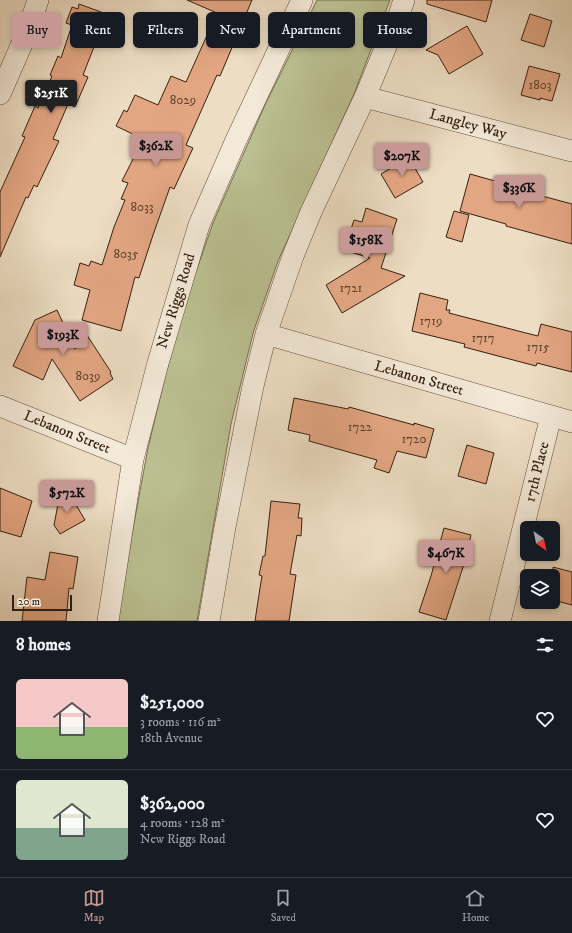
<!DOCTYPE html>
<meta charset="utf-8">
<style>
body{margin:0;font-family:"IM FELL DW Pica",serif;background:#20242c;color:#f1f3f6;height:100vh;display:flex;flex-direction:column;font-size:15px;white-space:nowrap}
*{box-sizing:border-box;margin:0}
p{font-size:13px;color:#9ea1a6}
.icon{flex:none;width:22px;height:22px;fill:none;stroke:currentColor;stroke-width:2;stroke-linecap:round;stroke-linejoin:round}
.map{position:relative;height:621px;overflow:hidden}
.drawer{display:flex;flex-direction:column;background:#171b24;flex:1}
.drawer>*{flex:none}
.top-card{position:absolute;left:12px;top:12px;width:548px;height:36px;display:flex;gap:8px}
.needle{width:26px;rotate:147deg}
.tools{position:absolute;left:520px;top:521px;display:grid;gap:8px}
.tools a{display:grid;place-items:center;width:40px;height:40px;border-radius:6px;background:#171b24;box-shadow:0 2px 6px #0003;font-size:20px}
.scale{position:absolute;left:12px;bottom:10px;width:60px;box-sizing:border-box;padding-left:4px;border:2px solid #362010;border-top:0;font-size:11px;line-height:14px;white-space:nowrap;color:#362010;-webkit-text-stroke:3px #f3e9d8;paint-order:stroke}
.price{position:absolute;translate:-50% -34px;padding:0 9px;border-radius:4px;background:#c59692;color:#111;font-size:13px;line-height:26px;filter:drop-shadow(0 1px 2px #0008)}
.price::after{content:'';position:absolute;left:50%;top:24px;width:12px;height:9px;margin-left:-6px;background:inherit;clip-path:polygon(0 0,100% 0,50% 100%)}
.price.on{background:#222;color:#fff}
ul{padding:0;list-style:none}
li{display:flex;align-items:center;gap:12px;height:100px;padding:0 16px}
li+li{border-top:1px solid #363941}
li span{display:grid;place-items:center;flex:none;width:112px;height:80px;border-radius:6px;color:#555}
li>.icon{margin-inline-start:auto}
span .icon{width:48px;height:48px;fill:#fffc;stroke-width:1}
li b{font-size:17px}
h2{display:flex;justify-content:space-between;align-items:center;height:48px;padding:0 16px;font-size:17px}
.tag{padding:0 14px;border-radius:6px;background:#171b24;box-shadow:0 2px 6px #0003;font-size:14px;line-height:36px}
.tag.on{background:#c59692;color:#111}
.dock{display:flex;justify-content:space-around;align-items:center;height:56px;border-top:1px solid #363941;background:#171b24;font-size:11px;color:#9ea1a6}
.dock a{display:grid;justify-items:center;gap:2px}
.dock .on{color:#c59692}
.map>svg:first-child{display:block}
.green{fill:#bbc092;stroke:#787051}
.building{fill:#e3a683;stroke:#362010}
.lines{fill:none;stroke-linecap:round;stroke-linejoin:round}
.minor-casing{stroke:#644f3d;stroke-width:22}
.minor{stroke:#f3e9d8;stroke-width:21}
.labels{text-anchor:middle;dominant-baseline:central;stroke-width:3.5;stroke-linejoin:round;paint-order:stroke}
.number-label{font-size:13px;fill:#61422d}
.street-label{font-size:15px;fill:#362010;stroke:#f3e9d8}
</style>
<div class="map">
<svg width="572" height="621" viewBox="0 0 572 621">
<rect width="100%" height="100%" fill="#edddc3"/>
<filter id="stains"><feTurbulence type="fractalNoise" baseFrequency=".005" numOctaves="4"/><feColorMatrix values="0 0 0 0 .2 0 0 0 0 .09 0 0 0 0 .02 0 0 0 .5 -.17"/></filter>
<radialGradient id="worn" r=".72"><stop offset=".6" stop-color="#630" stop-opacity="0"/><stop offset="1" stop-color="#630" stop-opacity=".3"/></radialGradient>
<path class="green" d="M 317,0 L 390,0 L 354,94 L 278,261 L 253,333 L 231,424 L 197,621 L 118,621 L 133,529 L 148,448 L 178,324 L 213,223 L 265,105 Z"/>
<path class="building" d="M 187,0 L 252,0 L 220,76 L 217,75 L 186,145 L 193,148 L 174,189 L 170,187 L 153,235 L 139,278 L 135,277 L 121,331 L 82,320 L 90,290 L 74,285 L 80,263 L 89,266 L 91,261 L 102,265 L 114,227 L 125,200 L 121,199 L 128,183 L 122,181 L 143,139 L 116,126 L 124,110 L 127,112 L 135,95 L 158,105 L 171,76 L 186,82 L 217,13 Z
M 427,0 L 492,0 L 486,22 L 427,4 Z
M 79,4 L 112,16 L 105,36 L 99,34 L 83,75 L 88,77 L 75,107 L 68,104 L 53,139 L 59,141 L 37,187 L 34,185 L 28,198 L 26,197 L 0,257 L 0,192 L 25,137 L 22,136 L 35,106 L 38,108 L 52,76 L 50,75 L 58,56 L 61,58 L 72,25 L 66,23 L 72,7 L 78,9 Z
M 530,14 L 552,21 L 544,47 L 521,40 Z
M 467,26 L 483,54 L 449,74 L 438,55 L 426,50 Z
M 529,66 L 560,74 L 552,101 L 540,98 L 540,100 L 521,95 Z
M 408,156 L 423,182 L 395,198 L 381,174 L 391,168 L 390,166 Z
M 470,174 L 502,183 L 501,185 L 572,204 L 572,244 L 506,226 L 506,224 L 460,211 Z
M 366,208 L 397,219 L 381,268 L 405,276 L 342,313 L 326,285 L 370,258 L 344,250 L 354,220 L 362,222 Z
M 454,211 L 469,215 L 462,242 L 446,237 Z
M 420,293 L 448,300 L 446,310 L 450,310 L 449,313 L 526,333 L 538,336 L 541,324 L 572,332 L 572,372 L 537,363 L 536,366 L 464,347 L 465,344 L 412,331 Z
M 57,310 L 75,349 L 81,326 L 111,372 L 110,373 L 113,379 L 80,401 L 52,359 L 43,380 L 13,366 L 35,320 Z
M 294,398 L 348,409 L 349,407 L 414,425 L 414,423 L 434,429 L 426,458 L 397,451 L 389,473 L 374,468 L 377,460 L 309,441 L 310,435 L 288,430 Z
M 467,445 L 494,453 L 486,484 L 458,476 Z
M 0,488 L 32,501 L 21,537 L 0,531 Z
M 69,493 L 85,520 L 60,534 L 54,525 L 59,499 Z
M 271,501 L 300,504 L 298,518 L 302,518 L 301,536 L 297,535 L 290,574 L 296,575 L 289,621 L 255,621 L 260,588 L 262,576 L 259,575 L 263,556 L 265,556 Z
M 444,528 L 471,535 L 463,567 L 446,620 L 419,612 L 431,576 Z
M 50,552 L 78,557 L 73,589 L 69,588 L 66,621 L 22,621 L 27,577 L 45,580 Z
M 553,567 L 572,572 L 572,605 L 553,600 Z"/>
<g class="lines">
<defs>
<path id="minor" d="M 0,94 L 28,30 L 38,0
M 365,97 L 572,151
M 266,334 L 572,422
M 0,406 L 133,459
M 108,621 L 133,459 L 158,363 L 199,225 L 237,138 L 302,0
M 209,621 L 225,527 L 253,386 L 266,334 L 293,256 L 311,212 L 365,97 L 399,15 L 404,0
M 500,621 L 551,416"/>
</defs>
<use href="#minor" class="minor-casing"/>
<use href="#minor" class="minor"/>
</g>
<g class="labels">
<g class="number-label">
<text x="540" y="85">1803</text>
<text x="183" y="100">8029</text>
<text x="142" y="207">8033</text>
<text x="126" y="254">8035</text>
<text x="351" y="288">1721</text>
<text x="431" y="321">1719</text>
<text x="483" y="338">1717</text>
<text x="538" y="347">1715</text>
<text x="88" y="376">8039</text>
<text x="360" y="427">1722</text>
<text x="414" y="439">1720</text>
</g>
<g class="street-label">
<text transform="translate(468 124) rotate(15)">Langley Way</text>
<text transform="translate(176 301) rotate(-73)">New Riggs Road</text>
<text transform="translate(419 378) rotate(16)">Lebanon Street</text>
<text transform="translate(67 432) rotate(22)">Lebanon Street</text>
<text transform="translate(537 472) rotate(-76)">17th Place</text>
</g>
</g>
<rect width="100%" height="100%" filter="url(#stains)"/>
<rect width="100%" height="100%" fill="url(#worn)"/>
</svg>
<div class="tools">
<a><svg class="needle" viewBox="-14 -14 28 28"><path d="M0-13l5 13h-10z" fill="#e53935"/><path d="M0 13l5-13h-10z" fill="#9ea1a6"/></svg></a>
<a><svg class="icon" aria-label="layers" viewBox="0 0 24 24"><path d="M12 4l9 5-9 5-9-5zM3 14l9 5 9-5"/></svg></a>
</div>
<div class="scale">20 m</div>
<b class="price on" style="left:51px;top:114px">$251K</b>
<b class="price" style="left:156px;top:167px">$362K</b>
<b class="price" style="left:402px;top:177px">$207K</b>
<b class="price" style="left:519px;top:209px">$336K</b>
<b class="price" style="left:366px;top:261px">$158K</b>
<b class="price" style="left:63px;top:356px">$193K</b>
<b class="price" style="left:67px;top:514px">$572K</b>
<b class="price" style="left:446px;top:574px">$467K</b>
<div class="top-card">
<a class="tag on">Buy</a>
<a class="tag">Rent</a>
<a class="tag">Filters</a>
<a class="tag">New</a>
<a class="tag">Apartment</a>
<a class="tag">House</a>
</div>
</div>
<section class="drawer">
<h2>8 homes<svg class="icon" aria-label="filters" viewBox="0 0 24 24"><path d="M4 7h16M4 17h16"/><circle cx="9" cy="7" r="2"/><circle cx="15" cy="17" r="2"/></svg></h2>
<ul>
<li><span style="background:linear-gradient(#f6c9c9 60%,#8fb573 0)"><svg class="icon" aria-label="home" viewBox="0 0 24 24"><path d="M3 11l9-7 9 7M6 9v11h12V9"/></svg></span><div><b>$251,000</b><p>3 rooms · 116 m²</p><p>18th Avenue</p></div><svg class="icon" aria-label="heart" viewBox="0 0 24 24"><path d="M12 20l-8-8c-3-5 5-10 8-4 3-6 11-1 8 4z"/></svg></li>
<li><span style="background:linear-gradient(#dfe7d0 60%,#7fa58c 0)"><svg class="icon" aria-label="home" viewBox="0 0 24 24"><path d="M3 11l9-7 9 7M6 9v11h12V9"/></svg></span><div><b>$362,000</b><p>4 rooms · 128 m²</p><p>New Riggs Road</p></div><svg class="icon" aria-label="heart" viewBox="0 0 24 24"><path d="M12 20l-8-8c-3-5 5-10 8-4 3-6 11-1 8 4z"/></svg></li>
</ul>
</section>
<nav class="dock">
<a class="on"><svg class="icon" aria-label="map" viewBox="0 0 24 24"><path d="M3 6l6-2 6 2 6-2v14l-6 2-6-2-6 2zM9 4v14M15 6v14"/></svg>Map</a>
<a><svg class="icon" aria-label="saved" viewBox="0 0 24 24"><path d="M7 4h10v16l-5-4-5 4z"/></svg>Saved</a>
<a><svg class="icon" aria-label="home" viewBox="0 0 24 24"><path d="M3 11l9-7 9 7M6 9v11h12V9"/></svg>Home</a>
</nav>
